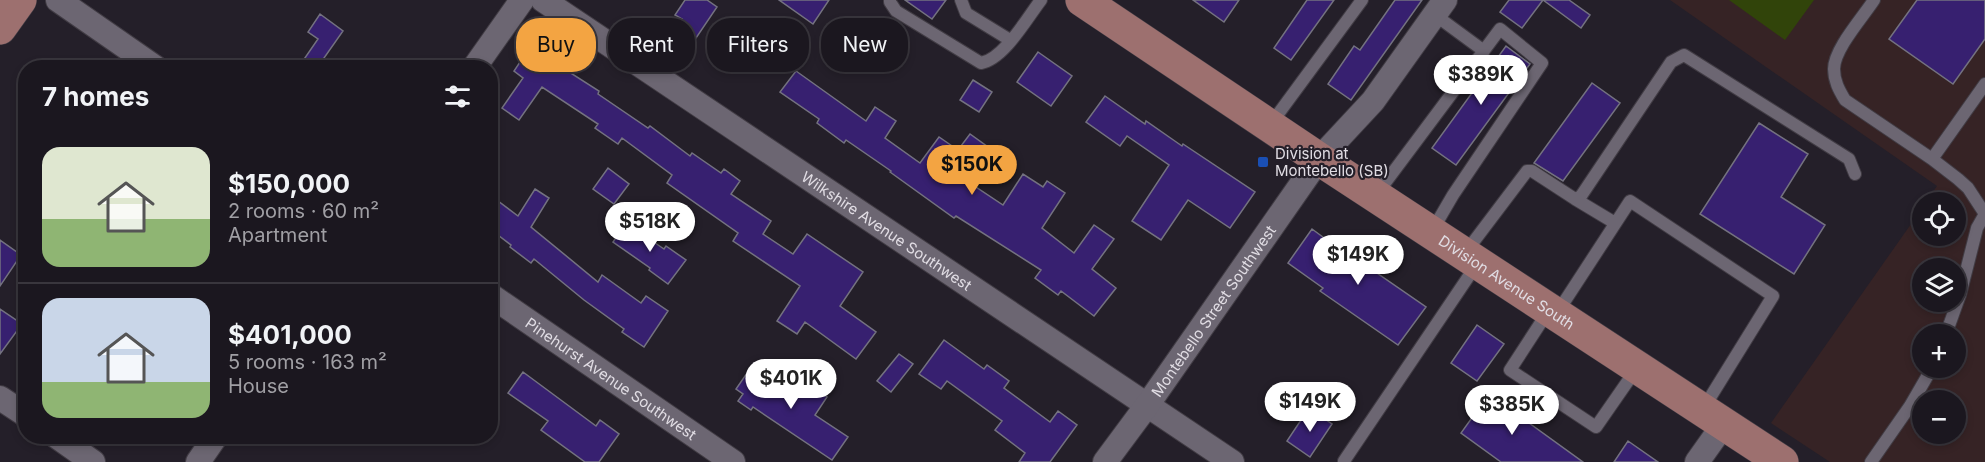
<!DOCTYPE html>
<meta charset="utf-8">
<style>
body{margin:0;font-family:Inter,sans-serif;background:#242028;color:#f1f3f6;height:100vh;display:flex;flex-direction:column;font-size:22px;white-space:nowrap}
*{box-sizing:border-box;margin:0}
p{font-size:20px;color:#a09fa4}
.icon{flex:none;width:33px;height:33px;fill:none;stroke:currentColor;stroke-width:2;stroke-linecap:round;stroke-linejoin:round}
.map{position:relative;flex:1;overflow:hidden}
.side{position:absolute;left:18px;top:60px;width:480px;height:384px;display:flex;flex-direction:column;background:#1b171f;border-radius:24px;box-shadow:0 3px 9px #0003,0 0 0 2px #39363d}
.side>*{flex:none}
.top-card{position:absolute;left:516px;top:18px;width:570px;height:54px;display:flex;gap:12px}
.fabs{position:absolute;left:1912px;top:192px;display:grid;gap:12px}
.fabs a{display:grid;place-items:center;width:54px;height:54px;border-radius:50%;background:#1b171f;box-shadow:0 3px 9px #0003,0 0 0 2px #39363d;font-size:30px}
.price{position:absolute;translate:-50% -51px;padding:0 14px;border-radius:21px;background:#fff;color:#222;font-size:20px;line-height:39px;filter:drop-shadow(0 2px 3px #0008)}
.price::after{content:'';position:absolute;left:50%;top:36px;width:18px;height:14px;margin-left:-9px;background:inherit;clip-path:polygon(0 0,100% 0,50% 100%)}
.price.current{background:#f3a442;color:#111}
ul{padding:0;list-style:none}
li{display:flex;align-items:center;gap:18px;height:150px;padding:0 24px}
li+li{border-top:2px solid #39363d}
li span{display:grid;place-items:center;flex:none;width:168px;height:120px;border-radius:18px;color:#555}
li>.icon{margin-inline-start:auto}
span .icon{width:72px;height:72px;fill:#fffc;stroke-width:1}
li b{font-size:26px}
h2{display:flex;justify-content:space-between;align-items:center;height:72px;padding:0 24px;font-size:26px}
.tag{padding:0 21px;border-radius:24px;background:#1b171f;box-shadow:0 3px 9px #0003,0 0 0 2px #39363d;font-size:21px;line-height:54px}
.tag.current{background:#f3a442;color:#111}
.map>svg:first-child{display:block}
.education{fill:#362325;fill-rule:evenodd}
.green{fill:#31440a}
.building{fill:#372070;stroke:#747280;stroke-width:1.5}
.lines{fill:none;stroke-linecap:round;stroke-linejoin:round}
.lane-casing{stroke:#413c44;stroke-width:14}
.street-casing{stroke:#413c44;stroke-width:26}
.primary-casing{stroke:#413c44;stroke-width:34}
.lane{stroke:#6c6672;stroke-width:12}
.street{stroke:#6c6672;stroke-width:24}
.primary{stroke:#9d706f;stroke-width:33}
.transit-dot{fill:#1a4fb4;stroke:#241f29;stroke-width:2}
.labels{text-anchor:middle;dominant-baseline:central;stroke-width:4.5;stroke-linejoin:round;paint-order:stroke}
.poi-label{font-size:15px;fill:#e1dde4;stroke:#241f29;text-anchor:start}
.street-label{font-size:15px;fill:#e1dde4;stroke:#241f29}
</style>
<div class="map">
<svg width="1985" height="462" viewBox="0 0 1985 462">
<rect width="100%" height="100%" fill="#241f29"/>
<path class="education" d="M 1670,0 L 1985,0 L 1985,462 L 1830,462 L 1771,423 L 1923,207 L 1923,236 L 1956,236 L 1956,202 L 1926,202 L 1937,186 ZM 1923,268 L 1956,268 L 1956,302 L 1923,302 ZM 1923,334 L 1956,334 L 1956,368 L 1923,368 ZM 1923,400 L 1956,400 L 1956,434 L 1923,434 Z"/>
<path class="green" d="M 1729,0 L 1814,0 L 1785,40 Z"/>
<path class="building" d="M 685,0 L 707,0 L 717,7 L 694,41 L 676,28 L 682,19 L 675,15 Z
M 779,0 L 829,0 L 813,24 Z
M 905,0 L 946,0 L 932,19 Z
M 1193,0 L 1239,0 L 1224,22 Z
M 1307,0 L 1334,0 L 1291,60 L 1274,48 Z
M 1395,0 L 1422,0 L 1351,100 L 1328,84 L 1354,46 L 1360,50 Z
M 1509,0 L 1569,0 L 1590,15 L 1581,28 L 1543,0 L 1522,28 L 1500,12 Z
M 1917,0 L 1985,0 L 1985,39 L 1953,84 L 1889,39 Z
M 320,14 L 343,31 L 317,68 L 298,68 L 318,39 L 308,32 Z
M 884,25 L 901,37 L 890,54 L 872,42 Z
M 845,36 L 859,47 L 846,64 L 832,53 Z
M 1506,46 L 1530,64 L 1456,165 L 1432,148 Z
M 530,47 L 599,91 L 598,94 L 648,128 L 650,126 L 690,156 L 692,153 L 721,173 L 724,169 L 740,181 L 731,194 L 771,221 L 763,234 L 793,254 L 807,234 L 863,272 L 840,306 L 876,332 L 856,359 L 805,322 L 797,334 L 777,321 L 800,286 L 733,241 L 738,233 L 667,183 L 672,175 L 622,138 L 618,144 L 595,128 L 598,124 L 542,87 L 519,120 L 502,108 L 523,78 L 514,71 Z
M 1038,52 L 1072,76 L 1051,106 L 1017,82 Z
M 796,71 L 866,121 L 875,107 L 896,121 L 885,138 L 920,163 L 939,137 L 958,150 L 970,134 L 988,147 L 964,179 L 1003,205 L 1023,174 L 1043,187 L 1047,181 L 1065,193 L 1042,228 L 1074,253 L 1094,225 L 1114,239 L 1092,269 L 1116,288 L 1094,316 L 1061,291 L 1058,295 L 1035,278 L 1041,270 L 956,216 L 954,218 L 890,172 L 891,171 L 846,140 L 844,143 L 817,123 L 819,119 L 780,92 Z
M 973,80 L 992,92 L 979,112 L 960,100 Z
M 1592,83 L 1620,103 L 1563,181 L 1534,163 Z
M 1105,96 L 1145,124 L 1146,121 L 1182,146 L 1183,144 L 1255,192 L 1230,228 L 1188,200 L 1161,240 L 1132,221 L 1169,165 L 1127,136 L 1120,146 L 1086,122 Z
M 1759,123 L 1808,154 L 1781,197 L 1825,225 L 1794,274 L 1700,214 Z
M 608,168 L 629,184 L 614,204 L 593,189 Z
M 535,189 L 549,198 L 531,227 L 598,282 L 602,275 L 641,303 L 646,296 L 668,311 L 644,347 L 622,332 L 624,329 L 584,300 L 534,259 L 531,263 L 510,247 L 511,245 L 490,229 L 490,195 L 518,216 Z
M 626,223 L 664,249 L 666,246 L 686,260 L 668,284 L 649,270 L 650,268 L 613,242 Z
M 1312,229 L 1346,254 L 1352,245 L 1382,266 L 1377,273 L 1426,307 L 1398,345 L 1320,291 L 1323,288 L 1288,263 Z
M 0,240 L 21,255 L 0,286 Z
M 0,309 L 22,324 L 0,354 Z
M 1477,325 L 1504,344 L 1477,381 L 1451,363 Z
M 944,340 L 984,369 L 987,365 L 1009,381 L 1004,388 L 1050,422 L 1058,411 L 1077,425 L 1050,462 L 1019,462 L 1025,453 L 995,430 L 1002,421 L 947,381 L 941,389 L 919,374 Z
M 899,354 L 913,364 L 891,392 L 877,381 Z
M 754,363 L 796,393 L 804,381 L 827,397 L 815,415 L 848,437 L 832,460 L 753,407 L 751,410 L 738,401 L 743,394 L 736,389 Z
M 523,372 L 596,426 L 600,420 L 619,434 L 599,462 L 585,462 L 541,430 L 548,421 L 508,393 Z
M 1489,394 L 1583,462 L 1501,462 L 1461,433 Z
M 1309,408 L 1332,424 L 1310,457 L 1287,441 Z
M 1628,441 L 1658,462 L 1614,462 Z"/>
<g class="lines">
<defs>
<path id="lane" d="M 890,0 L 890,2 L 896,11 L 981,63 C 1004,59 1027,18 1041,0
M 961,0 L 966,13 L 1010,40
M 1874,0 C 1863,17 1834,49 1834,69 C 1834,81 1839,90 1845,100 L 1932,159 L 1958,179 L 1968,188 L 1985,214
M 1435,15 L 1484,51
M 1270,125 L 1362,0
M 1932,159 L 1985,84
M 1376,195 L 1500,29 L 1542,63 L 1453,195 L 1432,231
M 1575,199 L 1615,223
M 1465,253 L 1527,171 L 1532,171 L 1575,199 L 1581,196 L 1671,62 L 1684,55 L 1849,159 L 1855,174
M 1549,310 L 1510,370 L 1596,427 L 1637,368
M 1557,313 L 1630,201 L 1773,296 L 1703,409
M 1946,334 L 1960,295 L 1977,228 L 1985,214
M 1344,461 L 1477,264
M 1871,462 L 1910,406 L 1932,368"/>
<g id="street">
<path d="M 58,0 L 156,68"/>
<path id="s1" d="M 543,0 L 1232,462"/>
<path d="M 474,68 L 522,0"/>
<path id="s2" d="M 490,295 L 733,462"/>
<path d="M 0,398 L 26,415"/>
<path d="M 56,436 L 93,462"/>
<path d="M 198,462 L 216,436"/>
<path id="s3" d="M 1105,462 L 1148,404 L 1319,159 L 1373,101 L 1445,0"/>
<path d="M 1697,462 L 1724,424"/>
</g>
<g id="primary">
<path id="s4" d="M 1082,0 L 1319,159 L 1782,462"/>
<path d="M 0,28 L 20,0"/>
</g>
</defs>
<use href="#lane" class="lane-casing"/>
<use href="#street" class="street-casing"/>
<use href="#primary" class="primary-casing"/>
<use href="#lane" class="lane"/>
<use href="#street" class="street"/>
<use href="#primary" class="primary"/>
</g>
<rect class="transit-dot" x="1257" y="156" width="12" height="12" rx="3"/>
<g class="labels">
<g class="poi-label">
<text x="1275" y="153">Division at<tspan x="1275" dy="17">Montebello (SB)</tspan></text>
</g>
<g class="street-label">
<text stroke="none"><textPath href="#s1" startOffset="414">Wilkshire Avenue Southwest</textPath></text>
<text stroke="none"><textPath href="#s4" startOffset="510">Division Avenue South</textPath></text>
<text stroke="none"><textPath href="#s3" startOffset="186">Montebello Street Southwest</textPath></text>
<text stroke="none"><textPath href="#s2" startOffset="147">Pinehurst Avenue Southwest</textPath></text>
</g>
</g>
</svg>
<div class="fabs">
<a><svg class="icon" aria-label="locate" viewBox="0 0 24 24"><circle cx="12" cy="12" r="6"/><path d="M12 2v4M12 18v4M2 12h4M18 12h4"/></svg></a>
<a><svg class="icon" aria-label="layers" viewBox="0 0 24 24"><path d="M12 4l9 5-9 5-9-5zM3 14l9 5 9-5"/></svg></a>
<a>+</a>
<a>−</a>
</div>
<b class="price" style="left:1481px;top:106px">$389K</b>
<b class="price current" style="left:972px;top:196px">$150K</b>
<b class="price" style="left:650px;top:253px">$518K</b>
<b class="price" style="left:1358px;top:286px">$149K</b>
<b class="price" style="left:791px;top:410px">$401K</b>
<b class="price" style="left:1310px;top:433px">$149K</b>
<b class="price" style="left:1512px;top:436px">$385K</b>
<div class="top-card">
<a class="tag current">Buy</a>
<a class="tag">Rent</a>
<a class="tag">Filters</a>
<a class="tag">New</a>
</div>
<section class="side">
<h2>7 homes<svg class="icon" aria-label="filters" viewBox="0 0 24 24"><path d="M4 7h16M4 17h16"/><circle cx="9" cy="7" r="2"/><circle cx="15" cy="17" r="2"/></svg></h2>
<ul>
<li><span style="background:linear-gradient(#dfe7d0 60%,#8fb573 0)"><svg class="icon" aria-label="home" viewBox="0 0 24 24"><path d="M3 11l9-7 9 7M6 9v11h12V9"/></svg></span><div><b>$150,000</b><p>2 rooms · 60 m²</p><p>Apartment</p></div></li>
<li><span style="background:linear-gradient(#c9d6e8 70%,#8fb573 0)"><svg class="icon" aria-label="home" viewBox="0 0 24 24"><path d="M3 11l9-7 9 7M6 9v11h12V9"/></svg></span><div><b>$401,000</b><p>5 rooms · 163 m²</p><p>House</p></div></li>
</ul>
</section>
</div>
